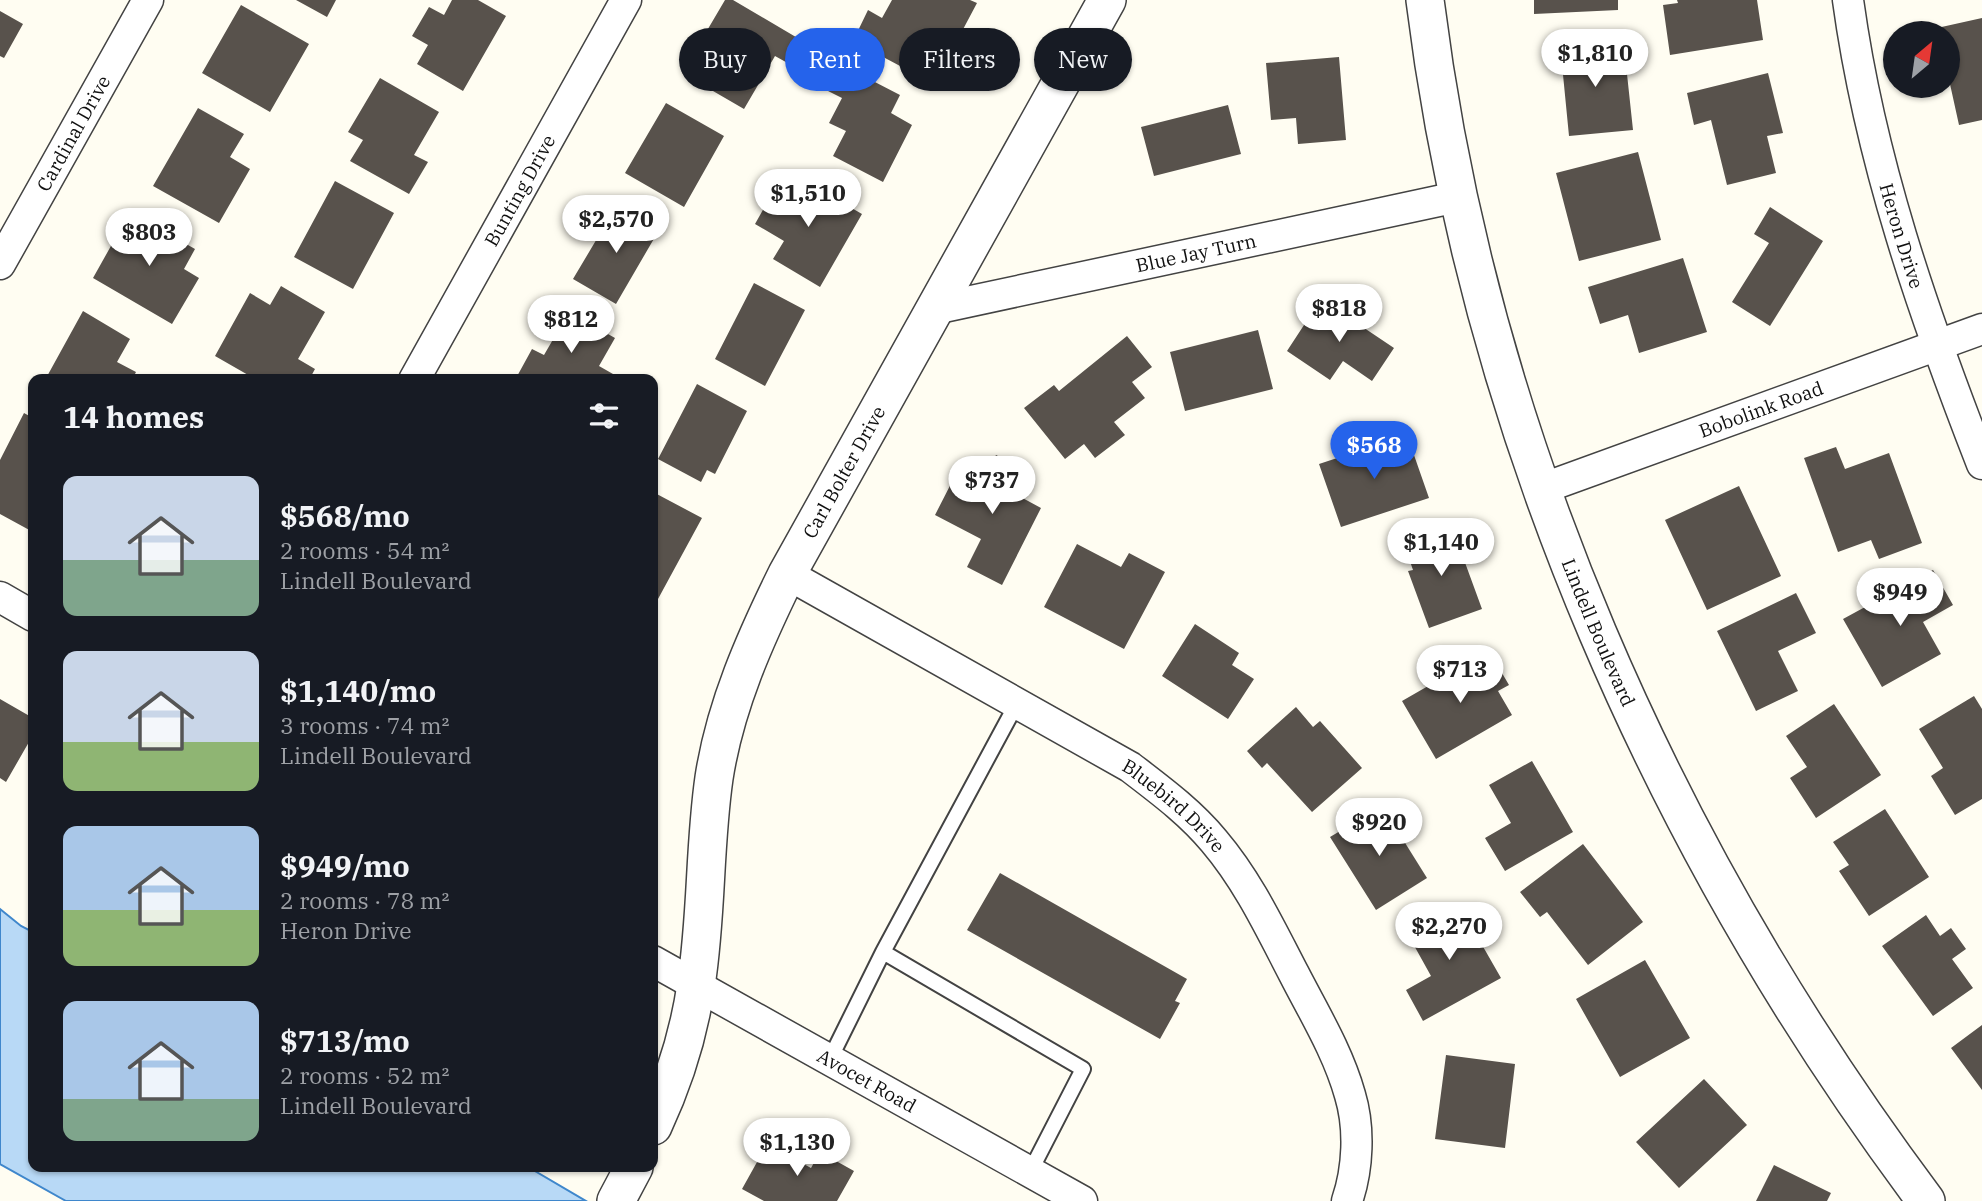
<!DOCTYPE html>
<meta charset="utf-8">
<style>
body{margin:0;font-family:"IBM Plex Serif",serif;background:#242831;color:#f1f3f6;height:100vh;display:flex;flex-direction:column;font-size:26px;white-space:nowrap}
*{box-sizing:border-box;margin:0}
p{font-size:23px;color:#9ea1a6}
.icon{flex:none;width:38px;height:38px;fill:none;stroke:currentColor;stroke-width:2;stroke-linecap:round;stroke-linejoin:round}
.map{position:relative;flex:1;overflow:hidden}
.sheet{position:absolute;left:28px;top:374px;width:630px;height:798px;display:flex;flex-direction:column;background:#171b24;border-radius:14px;box-shadow:0 2px 5px #0004}
.sheet>*{flex:none}
.hud{position:absolute;left:679px;top:28px;width:665px;height:63px;display:flex;gap:14px}
.needle{width:46px;rotate:29deg}
.tools{position:absolute;left:1883px;top:21px;display:grid;gap:14px}
.tools a{display:grid;place-items:center;width:77px;height:77px;border-radius:50%;background:#171b24;box-shadow:0 2px 5px #0004;font-size:35px}
.price{position:absolute;translate:-50% -60px;padding:0 16px;border-radius:24px;background:#fff;color:#222;font-size:23px;line-height:46px;filter:drop-shadow(0 2px 4px #0008)}
.price::after{content:'';position:absolute;left:50%;top:42px;width:21px;height:16px;margin-left:-10px;background:inherit;clip-path:polygon(0 0,100% 0,50% 100%)}
.price.on{background:#2563eb;color:#fff}
ul{padding:0;list-style:none}
li{display:flex;align-items:center;gap:21px;height:175px;padding:0 35px}
li span{display:grid;place-items:center;flex:none;width:196px;height:140px;border-radius:14px;color:#555}
li>.icon{margin-inline-start:auto}
span .icon{width:84px;height:84px;fill:#fffc;stroke-width:1}
li b{font-size:30px}
h2{display:flex;justify-content:space-between;align-items:center;height:84px;padding:0 35px;font-size:30px}
.pill{padding:0 24px;border-radius:32px;background:#171b24;box-shadow:0 2px 5px #0004;font-size:24px;line-height:63px}
.pill.on{background:#2563eb;color:#fff}
.map>svg:first-child{display:block}
.water{fill:#b8d9f6;stroke:#3f87cc;stroke-width:2}
.building{fill:#58524c}
.lines{fill:none;stroke-linecap:round;stroke-linejoin:round}
.service-casing{stroke:#434343;stroke-width:18}
.minor-casing{stroke:#434343;stroke-width:33}
.tertiary-casing{stroke:#434343;stroke-width:40}
.service{stroke:#fff;stroke-width:14}
.minor{stroke:#fff;stroke-width:30}
.tertiary{stroke:#fff;stroke-width:37}
.labels{text-anchor:middle;dominant-baseline:central;stroke-width:7;stroke-linejoin:round;paint-order:stroke}
.street-label{font-size:19px;fill:#101010;stroke:#fff}
</style>
<div class="map">
<svg width="1982" height="1201" viewBox="0 0 1982 1201">
<rect width="100%" height="100%" fill="#fffdf2"/>
<path class="water" d="M 0,909 L 21,926 L 33,932 L 33,1167 L 528,1167 L 586,1201 L 66,1201 L 0,1164 Z"/>
<path class="building" d="M 296,0 L 336,0 L 327,17 Z
M 452,0 L 478,0 L 506,16 L 463,91 L 417,64 L 428,45 L 412,36 L 429,7 L 444,15 Z
M 725,0 L 733,0 L 806,43 L 793,66 L 775,56 L 744,109 L 682,73 Z
M 892,0 L 970,0 L 977,3 L 934,84 L 853,41 L 868,10 L 882,18 Z
M 1534,0 L 1618,0 L 1618,10 L 1534,14 Z
M 1677,0 L 1757,0 L 1763,40 L 1670,55 L 1663,5 L 1678,3 Z
M 241,5 L 309,44 L 270,112 L 202,73 Z
M 0,11 L 23,24 L 4,58 L 0,56 Z
M 1982,18 L 1982,120 L 1959,125 L 1948,75 L 1948,33 L 1938,33 L 1937,28 Z
M 1612,39 L 1615,75 L 1627,74 L 1633,130 L 1569,136 L 1560,44 Z
M 1339,57 L 1346,140 L 1298,144 L 1296,118 L 1271,120 L 1266,63 Z
M 842,65 L 900,95 L 891,113 L 912,125 L 883,182 L 833,156 L 846,131 L 829,123 L 842,98 L 828,91 Z
M 1768,73 L 1783,133 L 1767,136 L 1776,173 L 1727,185 L 1711,120 L 1694,125 L 1687,93 Z
M 380,78 L 439,112 L 414,155 L 428,162 L 409,194 L 350,161 L 363,140 L 348,132 Z
M 666,103 L 724,136 L 684,207 L 625,173 Z
M 1228,105 L 1241,154 L 1154,176 L 1141,127 Z
M 198,108 L 244,134 L 230,157 L 250,169 L 219,223 L 153,186 Z
M 1638,152 L 1661,240 L 1579,261 L 1556,173 Z
M 796,176 L 862,214 L 820,287 L 773,259 L 784,241 L 755,224 L 772,194 L 782,200 Z
M 335,181 L 394,213 L 353,289 L 294,257 Z
M 617,205 L 659,230 L 616,304 L 573,279 Z
M 1770,207 L 1823,241 L 1770,326 L 1732,302 L 1769,243 L 1754,234 Z
M 130,212 L 195,249 L 184,269 L 199,278 L 172,324 L 93,278 Z
M 1683,258 L 1707,332 L 1639,353 L 1628,315 L 1600,324 L 1588,287 Z
M 754,283 L 805,310 L 765,386 L 715,359 Z
M 281,286 L 325,312 L 298,359 L 315,369 L 309,380 L 257,380 L 215,356 L 250,293 L 270,305 Z
M 1321,299 L 1394,348 L 1372,381 L 1343,361 L 1330,380 L 1287,351 Z
M 83,311 L 130,339 L 117,362 L 136,372 L 132,380 L 45,380 Z
M 569,312 L 615,338 L 599,366 L 613,374 L 610,380 L 515,380 L 532,349 L 544,355 Z
M 1258,330 L 1273,389 L 1185,411 L 1170,352 Z
M 1127,336 L 1152,367 L 1132,382 L 1145,398 L 1114,422 L 1125,435 L 1095,458 L 1084,444 L 1065,459 L 1024,408 L 1054,385 L 1059,391 Z
M 697,384 L 747,411 L 715,474 L 707,470 L 701,482 L 658,459 Z
M 24,413 L 33,418 L 33,532 L 0,514 L 0,460 Z
M 1407,435 L 1429,498 L 1341,527 L 1319,464 Z
M 1836,447 L 1845,469 L 1889,453 L 1922,543 L 1879,559 L 1871,540 L 1838,552 L 1804,458 Z
M 996,455 L 1029,472 L 1017,495 L 1041,508 L 1002,585 L 967,567 L 981,539 L 935,515 L 957,472 L 981,485 Z
M 1739,486 L 1781,576 L 1707,610 L 1665,520 Z
M 653,492 L 702,518 L 658,599 L 653,596 Z
M 1452,527 L 1482,609 L 1429,628 L 1408,571 L 1413,570 L 1404,544 Z
M 1077,544 L 1121,567 L 1129,553 L 1165,572 L 1124,649 L 1044,607 Z
M 1933,570 L 1953,605 L 1923,622 L 1941,654 L 1882,687 L 1843,619 Z
M 1796,593 L 1816,633 L 1778,651 L 1798,691 L 1756,711 L 1717,631 Z
M 1195,624 L 1239,653 L 1232,665 L 1254,679 L 1228,719 L 1162,676 Z
M 1489,651 L 1509,685 L 1498,691 L 1512,715 L 1436,759 L 1402,701 Z
M 1974,696 L 1982,709 L 1982,799 L 1955,815 L 1931,776 L 1943,768 L 1919,729 Z
M 0,699 L 33,718 L 33,735 L 6,782 L 0,778 Z
M 1834,704 L 1881,775 L 1816,818 L 1790,778 L 1807,767 L 1786,736 Z
M 1296,707 L 1313,727 L 1320,721 L 1362,768 L 1312,812 L 1267,763 L 1262,768 L 1247,751 Z
M 1532,761 L 1573,832 L 1505,871 L 1485,838 L 1511,823 L 1489,785 Z
M 1382,806 L 1427,878 L 1376,910 L 1330,837 Z
M 1885,809 L 1929,877 L 1869,916 L 1839,871 L 1849,865 L 1833,842 Z
M 1583,844 L 1643,922 L 1588,965 L 1547,912 L 1540,917 L 1520,892 Z
M 1000,873 L 1187,979 L 1175,1001 L 1180,1003 L 1160,1039 L 967,930 Z
M 1458,903 L 1501,978 L 1423,1021 L 1406,990 L 1431,976 L 1406,931 Z
M 1926,915 L 1940,936 L 1951,928 L 1966,949 L 1952,959 L 1973,988 L 1933,1016 L 1882,946 Z
M 1645,960 L 1690,1038 L 1620,1077 L 1576,999 Z
M 1982,1025 L 1982,1090 L 1951,1048 Z
M 1446,1055 L 1515,1064 L 1505,1148 L 1435,1139 Z
M 1704,1079 L 1747,1125 L 1679,1188 L 1636,1142 Z
M 767,1144 L 811,1168 L 820,1152 L 854,1171 L 837,1201 L 764,1201 L 742,1189 Z
M 1774,1165 L 1831,1193 L 1827,1201 L 1756,1201 Z"/>
<g class="lines">
<defs>
<path id="service" d="M 883,952 L 1083,1069 L 1030,1172
M 830,1059 L 883,952 L 1017,703"/>
<g id="minor">
<path id="s1" d="M 1848,0 C 1870,161 1923,313 1982,464"/>
<path id="s2" d="M 0,264 L 148,0"/>
<path id="s3" d="M 934,309 L 1457,197"/>
<path id="s4" d="M 414,380 L 626,0"/>
<path id="s5" d="M 1541,489 L 1982,329"/>
<path id="s6" d="M 787,574 L 1130,767 C 1160,790 1190,812 1214,841 C 1248,881 1270,928 1294,974 C 1314,1013 1338,1052 1350,1095 C 1360,1128 1358,1169 1347,1201"/>
<path d="M 0,597 L 33,616"/>
<path id="s7" d="M 653,961 L 1082,1201"/>
</g>
<g id="tertiary">
<path id="s8" d="M 1425,0 C 1479,435 1664,851 1926,1201"/>
<path id="s9" d="M 653,1126 C 674,1081 689,1034 696,985 C 707,916 704,847 714,778 C 725,706 755,639 787,574 L 1107,0"/>
<path d="M 616,1201 L 634,1167"/>
</g>
</defs>
<use href="#service" class="service-casing"/>
<use href="#minor" class="minor-casing"/>
<use href="#tertiary" class="tertiary-casing"/>
<use href="#service" class="service"/>
<use href="#minor" class="minor"/>
<use href="#tertiary" class="tertiary"/>
</g>
<g class="labels">
<g class="street-label">
<text stroke="none"><textPath href="#s2" startOffset="150">Cardinal Drive</textPath></text>
<text stroke="none"><textPath href="#s4" startOffset="217">Bunting Drive</textPath></text>
<text stroke="none"><textPath href="#s1" startOffset="242">Heron Drive</textPath></text>
<text stroke="none"><textPath href="#s3" startOffset="268">Blue Jay Turn</textPath></text>
<text stroke="none"><textPath href="#s5" startOffset="234">Bobolink Road</textPath></text>
<text stroke="none"><textPath href="#s9" startOffset="690">Carl Bolter Drive</textPath></text>
<text stroke="none"><textPath href="#s8" startOffset="658">Lindell Boulevard</textPath></text>
<text stroke="none"><textPath href="#s6" startOffset="452">Bluebird Drive</textPath></text>
<text stroke="none"><textPath href="#s7" startOffset="245">Avocet Road</textPath></text>
</g>
</g>
</svg>
<div class="tools">
<a><svg class="needle" viewBox="-14 -14 28 28"><path d="M0-13l5 13h-10z" fill="#e53935"/><path d="M0 13l5-13h-10z" fill="#9ea1a6"/></svg></a>
</div>
<b class="price" style="left:1595px;top:89px">$1,810</b>
<b class="price" style="left:808px;top:229px">$1,510</b>
<b class="price" style="left:616px;top:255px">$2,570</b>
<b class="price" style="left:149px;top:268px">$803</b>
<b class="price" style="left:1339px;top:344px">$818</b>
<b class="price" style="left:571px;top:355px">$812</b>
<b class="price on" style="left:1374px;top:481px">$568</b>
<b class="price" style="left:992px;top:516px">$737</b>
<b class="price" style="left:1441px;top:578px">$1,140</b>
<b class="price" style="left:1900px;top:628px">$949</b>
<b class="price" style="left:1460px;top:705px">$713</b>
<b class="price" style="left:1379px;top:858px">$920</b>
<b class="price" style="left:1449px;top:962px">$2,270</b>
<b class="price" style="left:797px;top:1178px">$1,130</b>
<div class="hud">
<a class="pill">Buy</a>
<a class="pill on">Rent</a>
<a class="pill">Filters</a>
<a class="pill">New</a>
</div>
<section class="sheet">
<h2>14 homes<svg class="icon" aria-label="filters" viewBox="0 0 24 24"><path d="M4 7h16M4 17h16"/><circle cx="9" cy="7" r="2"/><circle cx="15" cy="17" r="2"/></svg></h2>
<ul>
<li><span style="background:linear-gradient(#c9d6e8 60%,#7fa58c 0)"><svg class="icon" aria-label="home" viewBox="0 0 24 24"><path d="M3 11l9-7 9 7M6 9v11h12V9"/></svg></span><div><b>$568/mo</b><p>2 rooms · 54 m²</p><p>Lindell Boulevard</p></div></li>
<li><span style="background:linear-gradient(#c9d6e8 65%,#8fb573 0)"><svg class="icon" aria-label="home" viewBox="0 0 24 24"><path d="M3 11l9-7 9 7M6 9v11h12V9"/></svg></span><div><b>$1,140/mo</b><p>3 rooms · 74 m²</p><p>Lindell Boulevard</p></div></li>
<li><span style="background:linear-gradient(#a9c7e8 60%,#8fb573 0)"><svg class="icon" aria-label="home" viewBox="0 0 24 24"><path d="M3 11l9-7 9 7M6 9v11h12V9"/></svg></span><div><b>$949/mo</b><p>2 rooms · 78 m²</p><p>Heron Drive</p></div></li>
<li><span style="background:linear-gradient(#a9c7e8 70%,#7fa58c 0)"><svg class="icon" aria-label="home" viewBox="0 0 24 24"><path d="M3 11l9-7 9 7M6 9v11h12V9"/></svg></span><div><b>$713/mo</b><p>2 rooms · 52 m²</p><p>Lindell Boulevard</p></div></li>
</ul>
</section>
</div>
